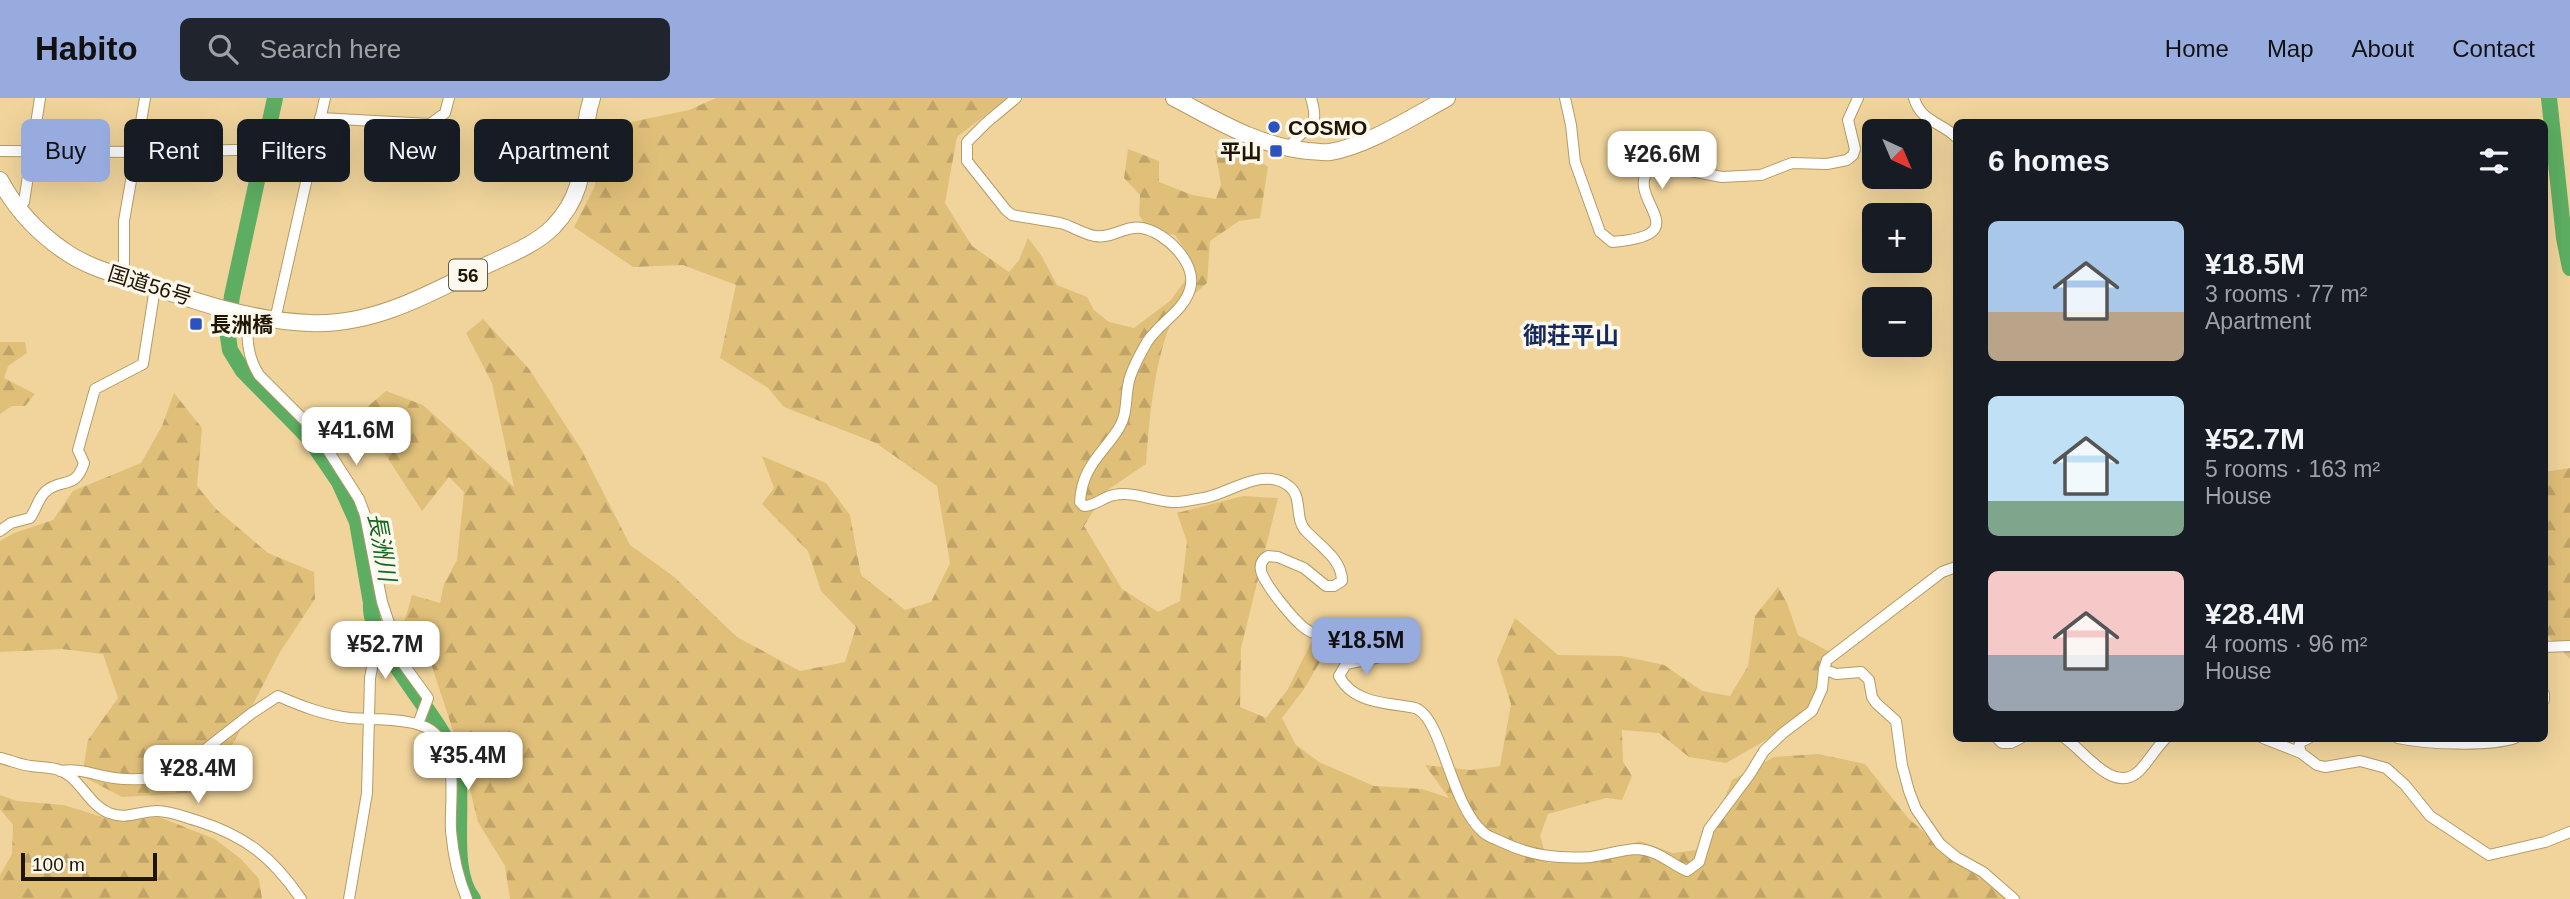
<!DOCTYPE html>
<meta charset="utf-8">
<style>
body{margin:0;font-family:Arial,"Noto Sans JP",sans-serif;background:#20242c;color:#f1f3f6;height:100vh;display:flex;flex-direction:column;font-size:26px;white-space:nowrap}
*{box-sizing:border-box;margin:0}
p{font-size:23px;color:#9ea1a6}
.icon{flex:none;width:38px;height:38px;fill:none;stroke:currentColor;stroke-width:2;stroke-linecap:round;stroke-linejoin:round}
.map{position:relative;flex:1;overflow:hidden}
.side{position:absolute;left:1953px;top:21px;width:595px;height:623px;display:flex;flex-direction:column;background:#171b24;border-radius:10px;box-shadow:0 7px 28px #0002}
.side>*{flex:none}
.hud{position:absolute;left:21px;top:21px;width:665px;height:63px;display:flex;gap:14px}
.needle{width:46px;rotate:136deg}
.controls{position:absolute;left:1862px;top:21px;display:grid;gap:14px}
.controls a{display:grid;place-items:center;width:70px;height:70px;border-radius:10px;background:#171b24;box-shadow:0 7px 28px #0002;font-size:35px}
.scale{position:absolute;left:21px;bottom:18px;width:136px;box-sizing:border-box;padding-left:7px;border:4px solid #1f1501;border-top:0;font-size:19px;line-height:24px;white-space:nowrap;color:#1f1501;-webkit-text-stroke:5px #fdf8ed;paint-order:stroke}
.price{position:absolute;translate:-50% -60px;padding:0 16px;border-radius:14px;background:#fff;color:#222;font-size:23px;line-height:46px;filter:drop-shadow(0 2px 4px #0008)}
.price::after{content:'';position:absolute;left:50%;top:42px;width:21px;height:16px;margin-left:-10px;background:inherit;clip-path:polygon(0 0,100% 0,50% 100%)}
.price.selected{background:#98abde;color:#111}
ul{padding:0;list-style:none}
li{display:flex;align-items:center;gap:21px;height:175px;padding:0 35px}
li span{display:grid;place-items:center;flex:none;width:196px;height:140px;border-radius:10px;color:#555}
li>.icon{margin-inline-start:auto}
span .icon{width:84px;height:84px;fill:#fffc;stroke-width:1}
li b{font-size:30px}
h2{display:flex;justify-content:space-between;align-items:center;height:84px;padding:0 35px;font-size:30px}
.chip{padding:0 24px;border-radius:10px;background:#171b24;box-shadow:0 7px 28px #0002;font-size:24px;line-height:63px}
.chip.selected{background:#98abde;color:#111}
header{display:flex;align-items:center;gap:42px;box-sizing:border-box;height:98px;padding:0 35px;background:#98abde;color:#111}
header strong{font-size:33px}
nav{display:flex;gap:38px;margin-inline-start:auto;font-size:24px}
.search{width:490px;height:63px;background:#20242c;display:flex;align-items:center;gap:18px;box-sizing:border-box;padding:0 24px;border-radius:10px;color:#9ea1a6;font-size:26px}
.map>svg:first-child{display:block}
.forest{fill:url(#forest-firs)}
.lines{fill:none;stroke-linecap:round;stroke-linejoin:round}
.river{stroke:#5dae62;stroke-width:16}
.minor-casing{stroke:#b59b64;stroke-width:12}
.trunk-casing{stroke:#b59b64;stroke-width:18}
.minor{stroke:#fff;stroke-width:10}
.trunk{stroke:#fff;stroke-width:16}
.poi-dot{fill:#2b52c1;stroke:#fdf8ed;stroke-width:2.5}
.labels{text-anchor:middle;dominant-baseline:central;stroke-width:7;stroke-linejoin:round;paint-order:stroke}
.shield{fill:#fdf8ed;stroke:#625948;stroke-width:2}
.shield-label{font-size:19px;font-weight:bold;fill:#1f1501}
.poi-label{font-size:21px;font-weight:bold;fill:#1f1501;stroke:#fdf8ed;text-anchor:start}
.street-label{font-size:21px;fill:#1f1501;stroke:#fdf8ed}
.water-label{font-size:23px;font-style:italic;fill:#126821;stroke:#fdf8ed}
.quarter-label{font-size:24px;font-weight:bold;fill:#15295f;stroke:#fdf8ed}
</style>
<header>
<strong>Habito</strong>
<div class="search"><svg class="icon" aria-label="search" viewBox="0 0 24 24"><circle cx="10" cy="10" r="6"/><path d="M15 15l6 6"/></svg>Search here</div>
<nav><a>Home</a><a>Map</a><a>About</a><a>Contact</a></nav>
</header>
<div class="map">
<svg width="2570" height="801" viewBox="0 0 2570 801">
<defs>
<pattern id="forest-firs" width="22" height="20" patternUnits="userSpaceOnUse" patternTransform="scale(1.75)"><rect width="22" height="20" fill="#e0bf79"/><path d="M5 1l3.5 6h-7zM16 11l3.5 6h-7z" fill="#c0a367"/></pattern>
</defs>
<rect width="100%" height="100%" fill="#f0d49b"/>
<path class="forest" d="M 716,0 L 1008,0 L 957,39 L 945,105 L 972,148 L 1009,174 L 1019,162 L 1028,140 L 1041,157 L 1057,187 L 1087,199 L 1094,212 L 1109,224 L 1134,230 L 1170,203 L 1185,183 L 1189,157 L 1175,137 L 1148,132 L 1139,117 L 1140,97 L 1124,80 L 1128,51 L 1159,63 L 1159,84 L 1192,97 L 1216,101 L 1221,86 L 1215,53 L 1247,54 L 1268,69 L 1260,120 L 1239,123 L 1210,143 L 1207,185 C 1198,193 1186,202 1179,211 C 1155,245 1149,325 1146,366 L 1106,393 L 1084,428 L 1122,491 L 1158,514 L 1180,503 L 1187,444 L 1177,415 L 1243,398 L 1278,400 L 1241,550 L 1240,609 L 1266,620 L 1288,591 L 1311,545 L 1328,526 L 1331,545 L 1304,591 L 1282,620 L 1296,647 L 1319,664 L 1374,688 L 1422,691 L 1449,700 L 1425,667 L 1471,672 L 1500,668 L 1511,606 L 1497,562 L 1515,520 L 1558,557 L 1622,558 L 1664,567 L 1702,593 L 1730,598 L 1748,568 L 1755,518 L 1778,489 L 1787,505 L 1798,537 L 1830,554 L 1824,582 L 1801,622 L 1726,665 L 1689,659 L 1659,635 L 1622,632 L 1623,664 L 1632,678 L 1622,702 L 1606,700 L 1548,716 L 1540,738 L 1548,765 L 1591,761 L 1640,743 L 1673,755 L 1705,751 L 1732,682 L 1774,659 L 1818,656 L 1865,666 L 1908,720 L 1955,762 L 2012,801 L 510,801 L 505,768 L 478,724 L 463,663 L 422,538 L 401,535 L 412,497 L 440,505 L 444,486 L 457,462 L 464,394 L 449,379 L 422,413 L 359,316 L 386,293 L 423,307 L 514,389 L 492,285 L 466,235 L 483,221 L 529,271 L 581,351 L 630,447 L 673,478 L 737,539 L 800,573 L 845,564 L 856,529 L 821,493 L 808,453 L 762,406 L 774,390 L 762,358 L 826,385 L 850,417 L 861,477 L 905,512 L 931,504 L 950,465 L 937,388 L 876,345 L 784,309 L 768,290 L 720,260 L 736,187 L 683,167 L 633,169 L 574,129 L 595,88 L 598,31 L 689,12 Z
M 0,244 L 25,244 L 27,255 L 8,268 L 4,280 L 35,296 L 25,308 L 12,308 L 0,316 Z
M 174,295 L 202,330 L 197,388 L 216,411 L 268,455 L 314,474 L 315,501 L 280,554 L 228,655 L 196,695 L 122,699 L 82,678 L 88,642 L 118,600 L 103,556 L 62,551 L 0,554 L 0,443 L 14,435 L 53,422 L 73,393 L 141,365 L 162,328 Z
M 2570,370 L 2570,561 L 2545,535 L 2544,374 Z
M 0,697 L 17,703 L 64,707 L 115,723 L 159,719 L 215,741 L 241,761 L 259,781 L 262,801 L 0,801 L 0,777 L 12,756 L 13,727 L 0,711 Z"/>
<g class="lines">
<path class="river" d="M 275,0 L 232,198 L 227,232 L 230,252 L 243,273 L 309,340 L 339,384 L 357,424 L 371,505 C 367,547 439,615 454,659 C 468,698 447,768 473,801
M 2549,0 L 2564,140 L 2570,170"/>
<defs>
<path id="minor" d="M 145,0 L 136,54 L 236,52
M 1016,0 L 986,25 L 967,44 L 967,63 L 1006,112 L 1012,117 C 1028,120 1044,122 1060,125 C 1072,128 1083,136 1095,138 C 1112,141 1125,127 1142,130 C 1165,134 1198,165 1190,191 C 1184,213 1159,225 1147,244 C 1141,255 1132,270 1129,283 C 1125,298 1128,316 1119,330 C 1102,357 1082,368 1080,404 L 1084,408 C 1095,408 1103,399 1114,397 C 1133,393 1153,403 1172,404 C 1182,405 1194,401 1204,400 C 1231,395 1264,367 1290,389 C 1303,400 1294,421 1306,433 C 1320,448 1342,461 1342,483 L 1334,488 L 1326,488 L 1304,470 L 1278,459 L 1268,458 C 1261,462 1259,468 1262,476 C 1268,490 1298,529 1311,534 C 1331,541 1356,538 1376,542 L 1384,554 L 1380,559 L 1346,566 L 1339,578 C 1351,602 1380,605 1404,608 C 1408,609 1416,609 1419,612 C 1443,627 1451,706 1483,734 C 1488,739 1496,741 1502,744 C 1531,758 1559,761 1591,759 C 1606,757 1623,751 1638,751 C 1657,752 1671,766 1687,773 L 1699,764 L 1709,731 L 1750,676 L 1764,653 L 1783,635 L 1812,613 L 1822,591 L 1824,571 L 1827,562 L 1942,474 L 1956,469
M 1565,0 L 1571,27 L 1575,64 L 1600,134 L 1612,144 C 1700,137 1626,103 1648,72 L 1664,68 L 1722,79 L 1761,77 L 1792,65 L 1827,66 L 1847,62 L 1853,57 L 1855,51 L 1848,22 L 1858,0
M 1914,0 C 1921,24 1941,24 1956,39
M 320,20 L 430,26 L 445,15 L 449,0
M 1289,51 C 1303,24 1322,36 1311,0
M 0,53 L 136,54 L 124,123 L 124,179
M 18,111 L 24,104 L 40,0
M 249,217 C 246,239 247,258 259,277 L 317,335 L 359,401 L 365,417 L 382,504 L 392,534 L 391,542 L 399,560 L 428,600 L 418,626
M 275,222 L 325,0
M 0,433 L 11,425 L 30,420 C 36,412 38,401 45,394 C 61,379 75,393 84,365 L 78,352 L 95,291 L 143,266 L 155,190
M 2544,549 L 2570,548
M 1824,571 L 1836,576 L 1861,574 L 1869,582 L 1872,599 L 1876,605 L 1896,623 L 1902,667 L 1909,693 L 1916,711 L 1940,746 L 1956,759 L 1983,774 L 2014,801
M 2544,596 L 2544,602
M 1997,640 L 2002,645 L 2011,645 L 2021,640
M 2065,640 C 2084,653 2113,696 2138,674 C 2147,666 2155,651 2166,640
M 2263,640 L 2301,655 L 2317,667 L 2325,669 L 2360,663 L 2386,670 L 2405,687 L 2430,718 L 2489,757 L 2545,744 L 2570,734
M 2398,640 C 2426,646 2488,649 2515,640
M 2301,655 L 2299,648 L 2301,644 L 2309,640
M 0,660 C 10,662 21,667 31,668 C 46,670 58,668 71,679 C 84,690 93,709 109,715 C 126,722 140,713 157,713 C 171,713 184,719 198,723 C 246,738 273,760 301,801
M 60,673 C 80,670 95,677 114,680 C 135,683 160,681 179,672 L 252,615 L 278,598 C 301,608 324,617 350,620 C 372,622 399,620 420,627 C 463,641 449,699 451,733 C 453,755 458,780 467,801
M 349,801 L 367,695 L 370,580 L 373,565 L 391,542"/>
<path id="trunk" d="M 1174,0 C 1218,23 1258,48 1308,53 C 1315,53 1323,55 1330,54 C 1367,48 1414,18 1447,0
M 0,82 C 15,110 37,134 63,152 C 85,168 111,175 136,183 C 191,202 251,223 310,225 C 375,228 433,194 489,166 C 511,156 536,146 553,129 C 595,85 576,48 592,0"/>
</defs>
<use href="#minor" class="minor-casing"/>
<use href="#trunk" class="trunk-casing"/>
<use href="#minor" class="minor"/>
<use href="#trunk" class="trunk"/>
</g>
<g class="poi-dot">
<circle cx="1274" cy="29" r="7"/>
<rect x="1269" y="46" width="14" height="14" rx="3.5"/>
<rect x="189" y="219" width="14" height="14" rx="3.5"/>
</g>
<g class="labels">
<rect class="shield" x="449" y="161.5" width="38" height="31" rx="5"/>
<g class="shield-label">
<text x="468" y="177">56</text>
</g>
<g class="poi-label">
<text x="1288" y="29">COSMO</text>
<text x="1262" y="53" text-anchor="end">平山</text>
<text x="210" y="226">長洲橋</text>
</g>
<g class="street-label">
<text transform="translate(150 187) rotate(17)">国道56号</text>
</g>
<g class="water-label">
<text transform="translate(382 449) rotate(80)">長洲川</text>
</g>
<g class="quarter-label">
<text x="1571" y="237">御荘平山</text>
</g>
</g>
</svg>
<div class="controls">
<a><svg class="needle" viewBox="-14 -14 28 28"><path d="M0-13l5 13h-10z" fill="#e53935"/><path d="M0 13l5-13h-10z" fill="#9ea1a6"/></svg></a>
<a>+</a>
<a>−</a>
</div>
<div class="scale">100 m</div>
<b class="price" style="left:1662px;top:93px">¥26.6M</b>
<b class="price" style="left:356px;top:369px">¥41.6M</b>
<b class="price selected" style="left:1366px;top:579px">¥18.5M</b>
<b class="price" style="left:385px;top:583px">¥52.7M</b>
<b class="price" style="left:468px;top:694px">¥35.4M</b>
<b class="price" style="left:198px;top:707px">¥28.4M</b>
<div class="hud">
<a class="chip selected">Buy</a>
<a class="chip">Rent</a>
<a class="chip">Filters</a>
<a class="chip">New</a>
<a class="chip">Apartment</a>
</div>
<section class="side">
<h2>6 homes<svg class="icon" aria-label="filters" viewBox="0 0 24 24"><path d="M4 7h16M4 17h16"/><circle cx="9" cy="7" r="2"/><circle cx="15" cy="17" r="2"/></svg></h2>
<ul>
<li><span style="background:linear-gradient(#a9c7e8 65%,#b9a48a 0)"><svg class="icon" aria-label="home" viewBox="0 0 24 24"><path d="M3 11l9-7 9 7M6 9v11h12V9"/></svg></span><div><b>¥18.5M</b><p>3 rooms · 77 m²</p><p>Apartment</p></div></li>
<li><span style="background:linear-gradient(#bfe0f5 75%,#7fa58c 0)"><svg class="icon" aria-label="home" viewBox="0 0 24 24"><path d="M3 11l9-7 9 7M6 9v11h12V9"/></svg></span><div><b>¥52.7M</b><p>5 rooms · 163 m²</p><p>House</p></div></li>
<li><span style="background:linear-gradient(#f6c9c9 60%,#9aa5b1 0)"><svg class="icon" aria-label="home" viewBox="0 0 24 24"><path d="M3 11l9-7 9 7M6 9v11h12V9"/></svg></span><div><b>¥28.4M</b><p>4 rooms · 96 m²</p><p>House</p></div></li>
</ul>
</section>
</div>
